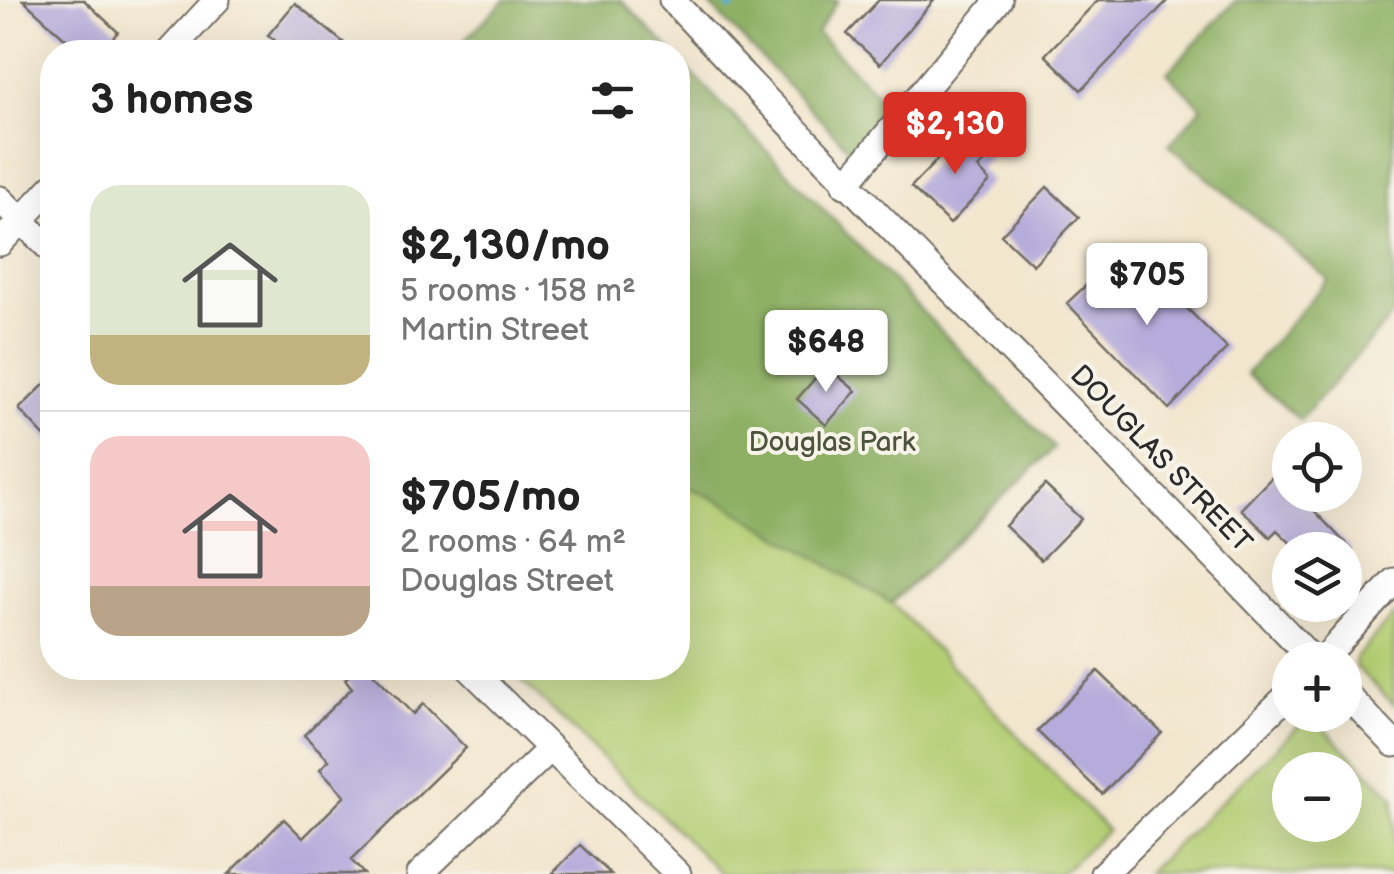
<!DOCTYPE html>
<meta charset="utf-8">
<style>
body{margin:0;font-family:"Balsamiq Sans",sans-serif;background:#f2f2f2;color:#222;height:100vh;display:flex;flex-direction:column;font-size:38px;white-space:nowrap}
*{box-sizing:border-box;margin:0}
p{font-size:32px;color:#767676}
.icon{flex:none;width:55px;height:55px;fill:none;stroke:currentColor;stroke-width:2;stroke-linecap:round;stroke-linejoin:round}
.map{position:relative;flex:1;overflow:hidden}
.details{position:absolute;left:40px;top:40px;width:650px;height:640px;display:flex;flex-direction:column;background:#fff;border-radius:40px;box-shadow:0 10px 40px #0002}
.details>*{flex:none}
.tools{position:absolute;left:1272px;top:422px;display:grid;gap:20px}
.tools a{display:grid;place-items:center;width:90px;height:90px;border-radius:50%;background:#fff;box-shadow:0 10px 40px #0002;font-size:50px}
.price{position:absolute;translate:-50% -85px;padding:0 22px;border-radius:10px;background:#fff;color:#222;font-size:32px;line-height:65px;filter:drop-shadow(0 2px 5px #0008)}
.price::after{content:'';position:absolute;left:50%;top:60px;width:30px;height:22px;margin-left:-15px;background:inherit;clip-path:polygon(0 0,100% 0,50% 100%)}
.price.on{background:#d93025;color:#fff}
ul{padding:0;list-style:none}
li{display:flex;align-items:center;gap:30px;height:250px;padding:0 50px}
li+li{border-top:2px solid #e0e0e0}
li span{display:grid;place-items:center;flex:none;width:280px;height:200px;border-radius:30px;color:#555}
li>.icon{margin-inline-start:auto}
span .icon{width:120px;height:120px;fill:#fffc;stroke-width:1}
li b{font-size:42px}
h2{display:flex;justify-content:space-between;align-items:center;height:120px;padding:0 50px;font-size:42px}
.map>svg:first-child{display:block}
.green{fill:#b3cd73;stroke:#6f7c4f;stroke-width:2.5;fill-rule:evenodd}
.forest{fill:#8eb065;stroke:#5c6e48;stroke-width:2.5}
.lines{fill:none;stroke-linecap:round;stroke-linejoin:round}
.stream{stroke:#51adcf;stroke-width:9}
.building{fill:#b6acdb}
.minor-casing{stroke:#716c64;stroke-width:29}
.minor{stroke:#fff;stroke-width:25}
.labels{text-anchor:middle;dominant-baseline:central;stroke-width:8;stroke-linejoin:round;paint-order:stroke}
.park-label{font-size:28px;fill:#4d543d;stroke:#f7f3e8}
.street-label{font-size:28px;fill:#2b2b2b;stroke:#f7f3e8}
</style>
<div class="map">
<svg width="1394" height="874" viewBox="0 0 1394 874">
<rect width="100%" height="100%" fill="#f7f3e8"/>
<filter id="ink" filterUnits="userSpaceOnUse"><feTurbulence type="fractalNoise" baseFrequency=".01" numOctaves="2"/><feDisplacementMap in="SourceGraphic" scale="20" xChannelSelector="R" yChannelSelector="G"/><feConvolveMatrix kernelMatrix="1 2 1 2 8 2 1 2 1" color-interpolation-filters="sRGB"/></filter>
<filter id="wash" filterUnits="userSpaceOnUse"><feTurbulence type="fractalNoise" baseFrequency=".0048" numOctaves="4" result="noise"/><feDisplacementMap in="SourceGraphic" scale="40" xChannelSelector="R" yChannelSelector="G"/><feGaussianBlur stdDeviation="2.25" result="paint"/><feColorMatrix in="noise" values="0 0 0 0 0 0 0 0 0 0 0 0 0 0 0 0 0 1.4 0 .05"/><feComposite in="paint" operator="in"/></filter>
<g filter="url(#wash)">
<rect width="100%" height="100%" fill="#f2e6ce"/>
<path class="green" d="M 678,59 L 1054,448 L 892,603 L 1107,830 L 1060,874 L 722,874 L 509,668 L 678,668 Z
M 1394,614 L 1394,705 L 1355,666 L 1356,658 Z
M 1310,715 L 1394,797 L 1394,874 L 1146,874 ZM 1290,770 L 1345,770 L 1345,825 L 1290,825 Z"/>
<path class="forest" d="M 505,0 L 621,0 L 672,52 L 452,52 Z
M 705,0 L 838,0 L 817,33 L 888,105 L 851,151 Z
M 1236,0 L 1394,0 L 1394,314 L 1300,420 L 1246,374 L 1328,279 L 1169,145 L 1202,107 L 1167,73 Z
M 678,59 L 1054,448 L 891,603 L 728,505 L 678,482 Z"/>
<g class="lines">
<path class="stream" d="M 731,7 L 734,0"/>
</g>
<g id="blocks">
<path class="building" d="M 23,0 L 84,0 L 118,32 L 99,52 L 80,52 Z
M 879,0 L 934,0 L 880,64 L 847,34 Z
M 1098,0 L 1168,0 L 1081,90 L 1045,55 Z
M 295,3 L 355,52 L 289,52 L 268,35 Z
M 967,129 L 992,154 L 978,168 L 990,181 L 950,224 L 911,187 Z
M 1047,187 L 1079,217 L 1033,265 L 1001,235 Z
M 1126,248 L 1227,348 L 1169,409 L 1067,303 Z
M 826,366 L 856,391 L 826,425 L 797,399 Z
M 52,377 L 52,444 L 19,409 Z
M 1276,473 L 1290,486 L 1290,495 L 1299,495 L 1352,550 L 1298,550 L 1277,530 L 1270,537 L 1241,509 Z
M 1045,485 L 1081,519 L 1041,560 L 1005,526 Z
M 357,668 L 368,668 L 413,714 L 423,704 L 466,748 L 351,860 L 364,874 L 229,874 L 284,819 L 303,838 L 345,796 L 320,769 L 329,760 L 304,735 L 352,688 L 345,679 Z
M 1098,671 L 1162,733 L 1102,794 L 1037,731 Z
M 580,845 L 611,874 L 552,874 Z"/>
</g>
</g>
<g filter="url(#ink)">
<use href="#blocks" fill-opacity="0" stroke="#716c64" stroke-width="2.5"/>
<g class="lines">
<defs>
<path id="minor" d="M 672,0 C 882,224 1101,438 1313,660
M 169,52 L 217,0
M 845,185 L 999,0
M 0,199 L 52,251
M 0,243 L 52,187
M 1323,660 L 1394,581
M 469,668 L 678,874
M 1345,693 L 1394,744
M 420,874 L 550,749
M 1103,874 L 1290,693"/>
</defs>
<use href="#minor" class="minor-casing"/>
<use href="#minor" class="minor"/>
</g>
</g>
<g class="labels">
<g class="park-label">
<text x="832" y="442">Douglas Park</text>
</g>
<g class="street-label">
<text transform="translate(1161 459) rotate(46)">DOUGLAS STREET</text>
</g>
</g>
</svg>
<div class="tools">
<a><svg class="icon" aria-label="locate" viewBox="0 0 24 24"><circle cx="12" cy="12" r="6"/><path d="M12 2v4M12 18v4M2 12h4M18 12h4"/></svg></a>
<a><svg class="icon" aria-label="layers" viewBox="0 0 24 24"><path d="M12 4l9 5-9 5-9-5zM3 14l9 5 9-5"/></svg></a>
<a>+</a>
<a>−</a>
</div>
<b class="price on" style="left:955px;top:177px">$2,130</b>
<b class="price" style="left:1147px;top:328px">$705</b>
<b class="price" style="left:826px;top:395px">$648</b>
<section class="details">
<h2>3 homes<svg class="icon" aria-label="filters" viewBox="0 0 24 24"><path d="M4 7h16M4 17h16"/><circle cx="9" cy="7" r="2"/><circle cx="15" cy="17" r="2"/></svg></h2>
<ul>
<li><span style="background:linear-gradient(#dfe7d0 75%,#c2b280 0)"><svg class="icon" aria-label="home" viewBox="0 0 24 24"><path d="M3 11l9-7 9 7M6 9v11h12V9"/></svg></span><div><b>$2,130/mo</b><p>5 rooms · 158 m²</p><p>Martin Street</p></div></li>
<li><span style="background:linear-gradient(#f6c9c9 75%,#b9a48a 0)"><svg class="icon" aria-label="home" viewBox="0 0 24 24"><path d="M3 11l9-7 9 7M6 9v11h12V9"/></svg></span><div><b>$705/mo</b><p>2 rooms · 64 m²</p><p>Douglas Street</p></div></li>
</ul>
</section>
</div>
